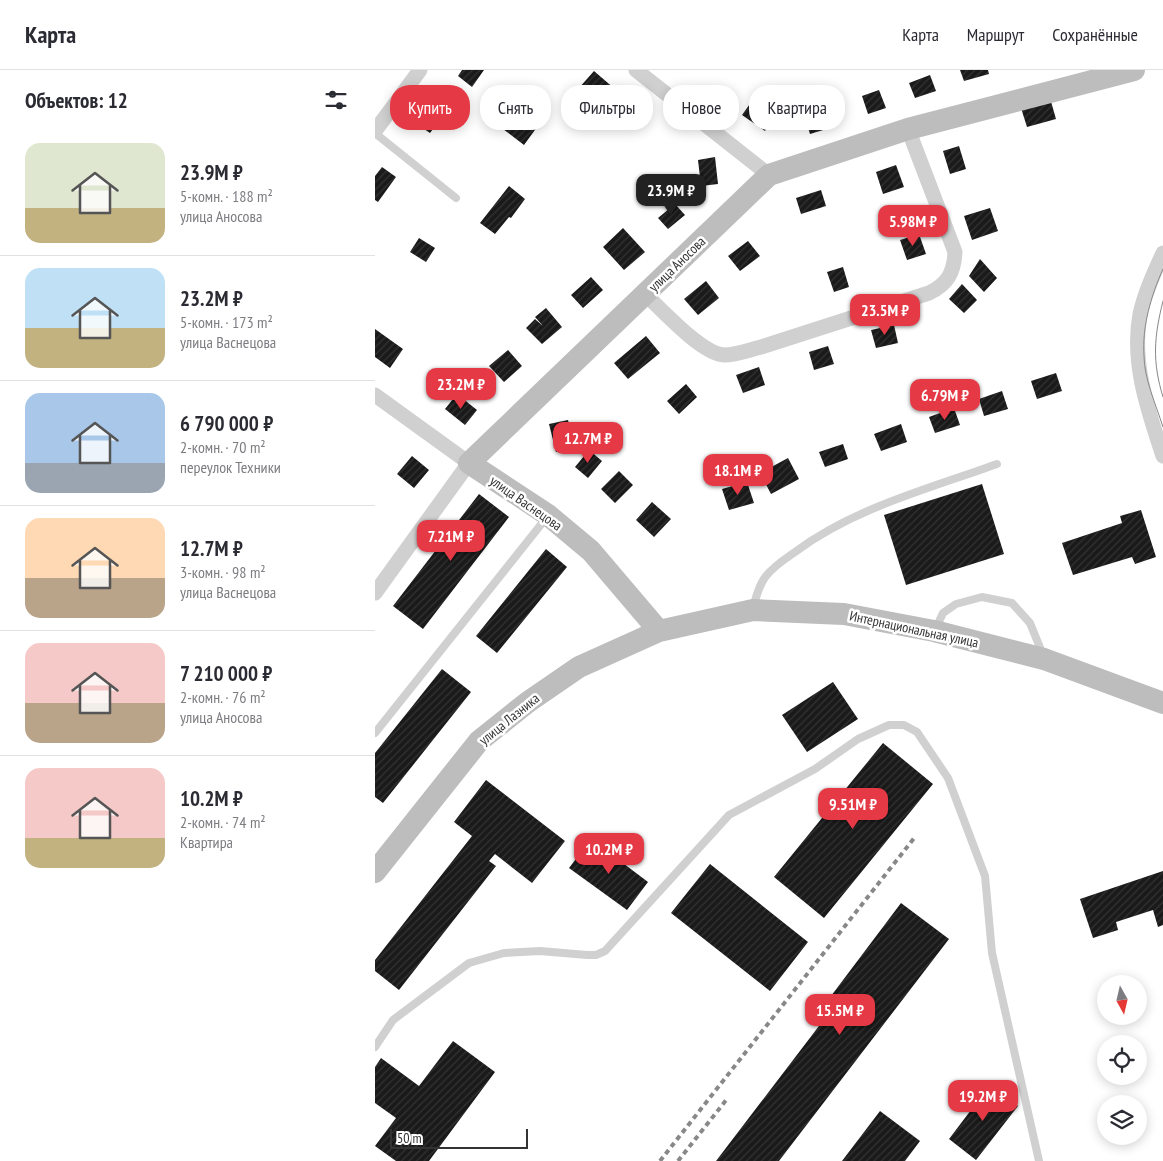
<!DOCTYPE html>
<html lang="ru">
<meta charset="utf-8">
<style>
body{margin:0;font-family:"PT Sans Narrow",sans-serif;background:#f7f7f7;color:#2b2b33;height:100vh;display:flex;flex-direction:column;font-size:19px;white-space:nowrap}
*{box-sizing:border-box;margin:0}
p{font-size:16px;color:#7c7c81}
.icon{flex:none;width:28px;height:28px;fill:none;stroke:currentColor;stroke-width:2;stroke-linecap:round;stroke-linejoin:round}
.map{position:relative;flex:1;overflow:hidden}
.drawer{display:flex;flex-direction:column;background:#fff;width:375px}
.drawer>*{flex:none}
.hud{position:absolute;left:15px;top:15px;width:475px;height:45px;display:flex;gap:10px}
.needle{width:32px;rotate:172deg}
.fabs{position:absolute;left:722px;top:905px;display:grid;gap:10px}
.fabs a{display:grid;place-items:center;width:50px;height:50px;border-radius:50%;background:#fff;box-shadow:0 2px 12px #0003;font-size:25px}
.scale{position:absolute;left:15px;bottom:12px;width:138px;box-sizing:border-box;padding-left:5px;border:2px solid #333;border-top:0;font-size:14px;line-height:18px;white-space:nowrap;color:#333;-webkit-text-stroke:4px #fff;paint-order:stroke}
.price{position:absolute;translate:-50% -42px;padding:0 11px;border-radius:10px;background:#e63946;color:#fff;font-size:16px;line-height:32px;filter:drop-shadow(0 1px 2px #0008)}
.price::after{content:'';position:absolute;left:50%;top:30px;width:15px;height:11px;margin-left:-8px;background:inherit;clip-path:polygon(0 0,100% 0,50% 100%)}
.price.current{background:#222;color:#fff}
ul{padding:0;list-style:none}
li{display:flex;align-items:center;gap:15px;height:125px;padding:0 25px}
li+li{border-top:1px solid #e1e1e2}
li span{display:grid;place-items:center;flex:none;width:140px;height:100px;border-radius:15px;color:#555}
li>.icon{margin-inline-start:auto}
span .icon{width:60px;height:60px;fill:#fffc;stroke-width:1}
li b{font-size:21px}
h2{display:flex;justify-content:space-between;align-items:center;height:60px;padding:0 25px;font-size:21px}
.chip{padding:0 18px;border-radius:20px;background:#fff;box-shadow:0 2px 12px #0003;font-size:18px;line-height:45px}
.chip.current{background:#e63946;color:#fff}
header{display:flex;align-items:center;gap:30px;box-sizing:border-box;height:70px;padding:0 25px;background:#fff;border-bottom:1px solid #e1e1e2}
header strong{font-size:24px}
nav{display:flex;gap:28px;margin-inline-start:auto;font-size:18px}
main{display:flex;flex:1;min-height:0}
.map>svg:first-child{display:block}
.building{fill:url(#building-hatch)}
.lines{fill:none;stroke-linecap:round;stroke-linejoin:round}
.lane{stroke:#d0d0d0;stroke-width:8}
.street{stroke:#d0d0d0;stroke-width:15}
.secondary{stroke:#bdbdbd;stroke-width:22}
.tram{stroke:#888;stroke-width:1}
.rail{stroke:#888;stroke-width:4;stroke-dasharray:5 4;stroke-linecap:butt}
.labels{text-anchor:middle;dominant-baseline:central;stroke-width:5;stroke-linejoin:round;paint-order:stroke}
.street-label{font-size:14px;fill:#333;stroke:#fff}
</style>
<header>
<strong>Карта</strong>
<nav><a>Карта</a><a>Маршрут</a><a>Сохранённые</a></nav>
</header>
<main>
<section class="drawer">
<h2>Объектов: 12<svg class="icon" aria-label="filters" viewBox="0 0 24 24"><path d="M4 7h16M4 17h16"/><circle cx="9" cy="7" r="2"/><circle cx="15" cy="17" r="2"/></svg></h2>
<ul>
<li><span style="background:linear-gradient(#dfe7d0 65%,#c2b280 0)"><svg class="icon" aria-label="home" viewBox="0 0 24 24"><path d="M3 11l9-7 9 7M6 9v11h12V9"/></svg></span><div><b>23.9M ₽</b><p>5-комн. · 188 m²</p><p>улица Аносова</p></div></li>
<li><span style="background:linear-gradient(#bfe0f5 60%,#c2b280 0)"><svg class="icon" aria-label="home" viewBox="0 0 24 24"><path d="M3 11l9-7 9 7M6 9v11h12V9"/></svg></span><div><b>23.2M ₽</b><p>5-комн. · 173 m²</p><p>улица Васнецова</p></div></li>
<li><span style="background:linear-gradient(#a9c7e8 70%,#9aa5b1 0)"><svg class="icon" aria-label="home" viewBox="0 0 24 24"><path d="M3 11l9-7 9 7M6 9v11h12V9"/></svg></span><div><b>6 790 000 ₽</b><p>2-комн. · 70 m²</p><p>переулок Техники</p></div></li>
<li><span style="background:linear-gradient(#ffd9b3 60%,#b9a48a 0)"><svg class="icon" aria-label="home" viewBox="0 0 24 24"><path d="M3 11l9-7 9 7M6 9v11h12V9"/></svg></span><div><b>12.7M ₽</b><p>3-комн. · 98 m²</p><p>улица Васнецова</p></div></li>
<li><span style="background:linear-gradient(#f6c9c9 60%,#b9a48a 0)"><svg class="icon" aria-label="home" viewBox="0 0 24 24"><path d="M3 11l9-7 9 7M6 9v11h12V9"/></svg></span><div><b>7 210 000 ₽</b><p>2-комн. · 76 m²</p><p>улица Аносова</p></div></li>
<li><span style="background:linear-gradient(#f6c9c9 70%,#c2b280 0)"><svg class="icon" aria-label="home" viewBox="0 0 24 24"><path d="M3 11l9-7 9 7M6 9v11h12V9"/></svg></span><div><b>10.2M ₽</b><p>2-комн. · 74 m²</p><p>Квартира</p></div></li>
</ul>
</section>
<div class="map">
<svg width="788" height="1091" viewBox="0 0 788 1091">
<defs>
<pattern id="building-hatch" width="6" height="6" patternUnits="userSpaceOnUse" patternTransform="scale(1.25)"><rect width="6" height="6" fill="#1a1a1a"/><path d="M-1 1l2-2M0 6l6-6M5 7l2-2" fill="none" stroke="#333"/></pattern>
</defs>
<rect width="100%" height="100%" fill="#fff"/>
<path class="building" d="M 87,0 L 109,0 L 97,17 L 83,6 Z
M 585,0 L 613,0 L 614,4 L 589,11 Z
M 219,1 L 255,32 L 240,50 L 204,18 Z
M 555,5 L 561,21 L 540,28 L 534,13 Z
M 504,20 L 511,38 L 493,44 L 487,26 Z
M 382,24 L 404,40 L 390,61 L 367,45 Z
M 60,25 L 75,36 L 55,63 L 40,53 Z
M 675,28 L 681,49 L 652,57 L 646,38 Z
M 144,37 L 165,53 L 149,75 L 128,59 Z
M 452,38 L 458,57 L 435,64 L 429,45 Z
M 584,76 L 591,99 L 575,104 L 568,81 Z
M 340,87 L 343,114 L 326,116 L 323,90 Z
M 521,95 L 529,117 L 508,124 L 501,102 Z
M 7,97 L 21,107 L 3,132 L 0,130 L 0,106 Z
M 134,116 L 150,129 L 136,148 L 134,147 L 120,164 L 105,153 Z
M 446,120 L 451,136 L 426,144 L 421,128 Z
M 300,134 L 310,145 L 293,159 L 283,148 Z
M 615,138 L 623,161 L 597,170 L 589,146 Z
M 248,158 L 270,182 L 249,200 L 228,177 Z
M 544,164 L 551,184 L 532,190 L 525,170 Z
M 44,168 L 60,178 L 51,192 L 35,182 Z
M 373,171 L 385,186 L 365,201 L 353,186 Z
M 605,189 L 622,208 L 609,222 L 594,206 Z
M 468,197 L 474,217 L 459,222 L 452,202 Z
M 216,207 L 228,220 L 208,238 L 196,225 Z
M 331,211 L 344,228 L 323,245 L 309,229 Z
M 587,214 L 602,230 L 589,243 L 574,229 Z
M 171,238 L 187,257 L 167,274 L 151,258 L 160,249 L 168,256 L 160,247 Z
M 519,255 L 523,273 L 501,278 L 496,260 Z
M 0,259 L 28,279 L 15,298 L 0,287 Z
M 271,266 L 285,283 L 253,309 L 239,293 Z
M 453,276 L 459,294 L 439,300 L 434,282 Z
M 133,280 L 147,296 L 129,312 L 114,296 Z
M 384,297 L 390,315 L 368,323 L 361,305 Z
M 681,303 L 687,321 L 662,329 L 656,311 Z
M 311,314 L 322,327 L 304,344 L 292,331 Z
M 627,321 L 633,339 L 609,346 L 604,329 Z
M 82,324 L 102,340 L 90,355 L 70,339 Z
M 579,338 L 585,355 L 560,363 L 554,347 Z
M 193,350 L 200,378 L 181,382 L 174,354 Z
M 526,354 L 532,372 L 506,381 L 499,364 Z
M 468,374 L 473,389 L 450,397 L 444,382 Z
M 214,380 L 227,391 L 213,408 L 200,397 Z
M 37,386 L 54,400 L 39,418 L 22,404 Z
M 413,388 L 424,409 L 396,424 L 385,403 Z
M 244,401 L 258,415 L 240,433 L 226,419 Z
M 372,412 L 379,433 L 354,440 L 347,419 Z
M 607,414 L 629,484 L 531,515 L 509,445 Z
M 104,424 L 134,447 L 48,559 L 18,536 Z
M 277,432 L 296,449 L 279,467 L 261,450 Z
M 766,440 L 781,487 L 760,494 L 757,487 L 698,505 L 687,473 L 747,453 L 745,446 Z
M 171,479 L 192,497 L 122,583 L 101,566 Z
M 67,599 L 96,622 L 8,733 L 0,727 L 0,683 Z
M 458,612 L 483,649 L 432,682 L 407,645 Z
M 508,673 L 558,714 L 449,848 L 399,807 Z
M 111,710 L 190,771 L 157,813 L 120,784 L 114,791 L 121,796 L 24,920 L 0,901 L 0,890 L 97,766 L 79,752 Z
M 216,769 L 273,812 L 252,840 L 194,798 Z
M 335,794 L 433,872 L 395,921 L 296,843 Z
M 788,801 L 788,855 L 783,857 L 778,840 L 741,852 L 743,860 L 718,868 L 705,829 Z
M 526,833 L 574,869 L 404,1091 L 341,1091 L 463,931 L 456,926 Z
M 78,971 L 120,1002 L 54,1091 L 21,1091 L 0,1076 L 21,1048 L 0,1033 L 0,997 L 6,988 L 44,1016 Z
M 615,1015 L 643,1036 L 601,1090 L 574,1069 Z
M 505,1041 L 545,1071 L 530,1091 L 467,1091 Z"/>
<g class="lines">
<path class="lane" d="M 0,63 L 81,128
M 378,538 C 381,527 384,515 391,506 C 399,496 410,489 420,482 C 479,438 553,419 622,394
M 561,558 L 568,543 L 581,534 L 607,527 L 637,533 L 655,553 L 668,585
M 0,663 L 172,447
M 0,977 L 18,950 L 94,893 L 129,883 L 165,881 L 212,885 L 221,885 L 230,881 L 354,745 L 440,699 L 483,669 L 514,655 L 529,655 L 542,662 L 573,708 L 610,806 L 617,883 L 664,1091"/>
<path class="street" d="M 261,0 L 394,105
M 0,61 L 45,0
M 788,183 C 779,203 770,222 765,244 C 756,293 773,340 788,386
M 270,224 C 287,240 327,284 349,285 C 361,285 374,280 386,277 L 554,223 C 573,214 579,202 580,182 L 533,59
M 0,325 L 94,393 L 0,523"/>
<path class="secondary" d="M 284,561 L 216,481 L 173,445 L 94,393 L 394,105 L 533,59 L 759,0
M 0,802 L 104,671 L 153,632 L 204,597 L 284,561 L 378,540 L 469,544 L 559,561 L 669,589 L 788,633"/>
<path class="tram" d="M 788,199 C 776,226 767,256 769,286 C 769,308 781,335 788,357
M 788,231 C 779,267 777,291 788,327"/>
<path class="rail" d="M 285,1091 L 540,767
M 303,1091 L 352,1029"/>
</g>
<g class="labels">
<g class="street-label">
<text transform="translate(302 194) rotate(-44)">улица Аносова</text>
<text transform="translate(151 433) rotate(35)">улица Васнецова</text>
<text transform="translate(539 559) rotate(12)">Интернациональная улица</text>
<text transform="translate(134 649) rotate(-39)">улица Лазника</text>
</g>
</g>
</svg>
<div class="fabs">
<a><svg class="needle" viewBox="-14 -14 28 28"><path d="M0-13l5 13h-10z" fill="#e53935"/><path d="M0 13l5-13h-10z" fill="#7c7c81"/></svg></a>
<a><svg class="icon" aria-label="locate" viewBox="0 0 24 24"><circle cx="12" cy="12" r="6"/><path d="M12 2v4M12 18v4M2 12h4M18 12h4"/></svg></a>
<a><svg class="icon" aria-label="layers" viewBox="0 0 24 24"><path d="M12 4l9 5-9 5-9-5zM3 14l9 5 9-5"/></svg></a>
</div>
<div class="scale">50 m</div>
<b class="price current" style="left:296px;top:146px">23.9M ₽</b>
<b class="price" style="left:538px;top:177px">5.98M ₽</b>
<b class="price" style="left:510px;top:266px">23.5M ₽</b>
<b class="price" style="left:86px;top:340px">23.2M ₽</b>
<b class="price" style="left:570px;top:351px">6.79M ₽</b>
<b class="price" style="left:213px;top:394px">12.7M ₽</b>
<b class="price" style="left:363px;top:426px">18.1M ₽</b>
<b class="price" style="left:76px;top:492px">7.21M ₽</b>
<b class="price" style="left:478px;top:760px">9.51M ₽</b>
<b class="price" style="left:234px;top:805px">10.2M ₽</b>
<b class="price" style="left:465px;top:966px">15.5M ₽</b>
<b class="price" style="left:608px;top:1052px">19.2M ₽</b>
<div class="hud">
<a class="chip current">Купить</a>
<a class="chip">Снять</a>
<a class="chip">Фильтры</a>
<a class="chip">Новое</a>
<a class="chip">Квартира</a>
</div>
</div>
</main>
